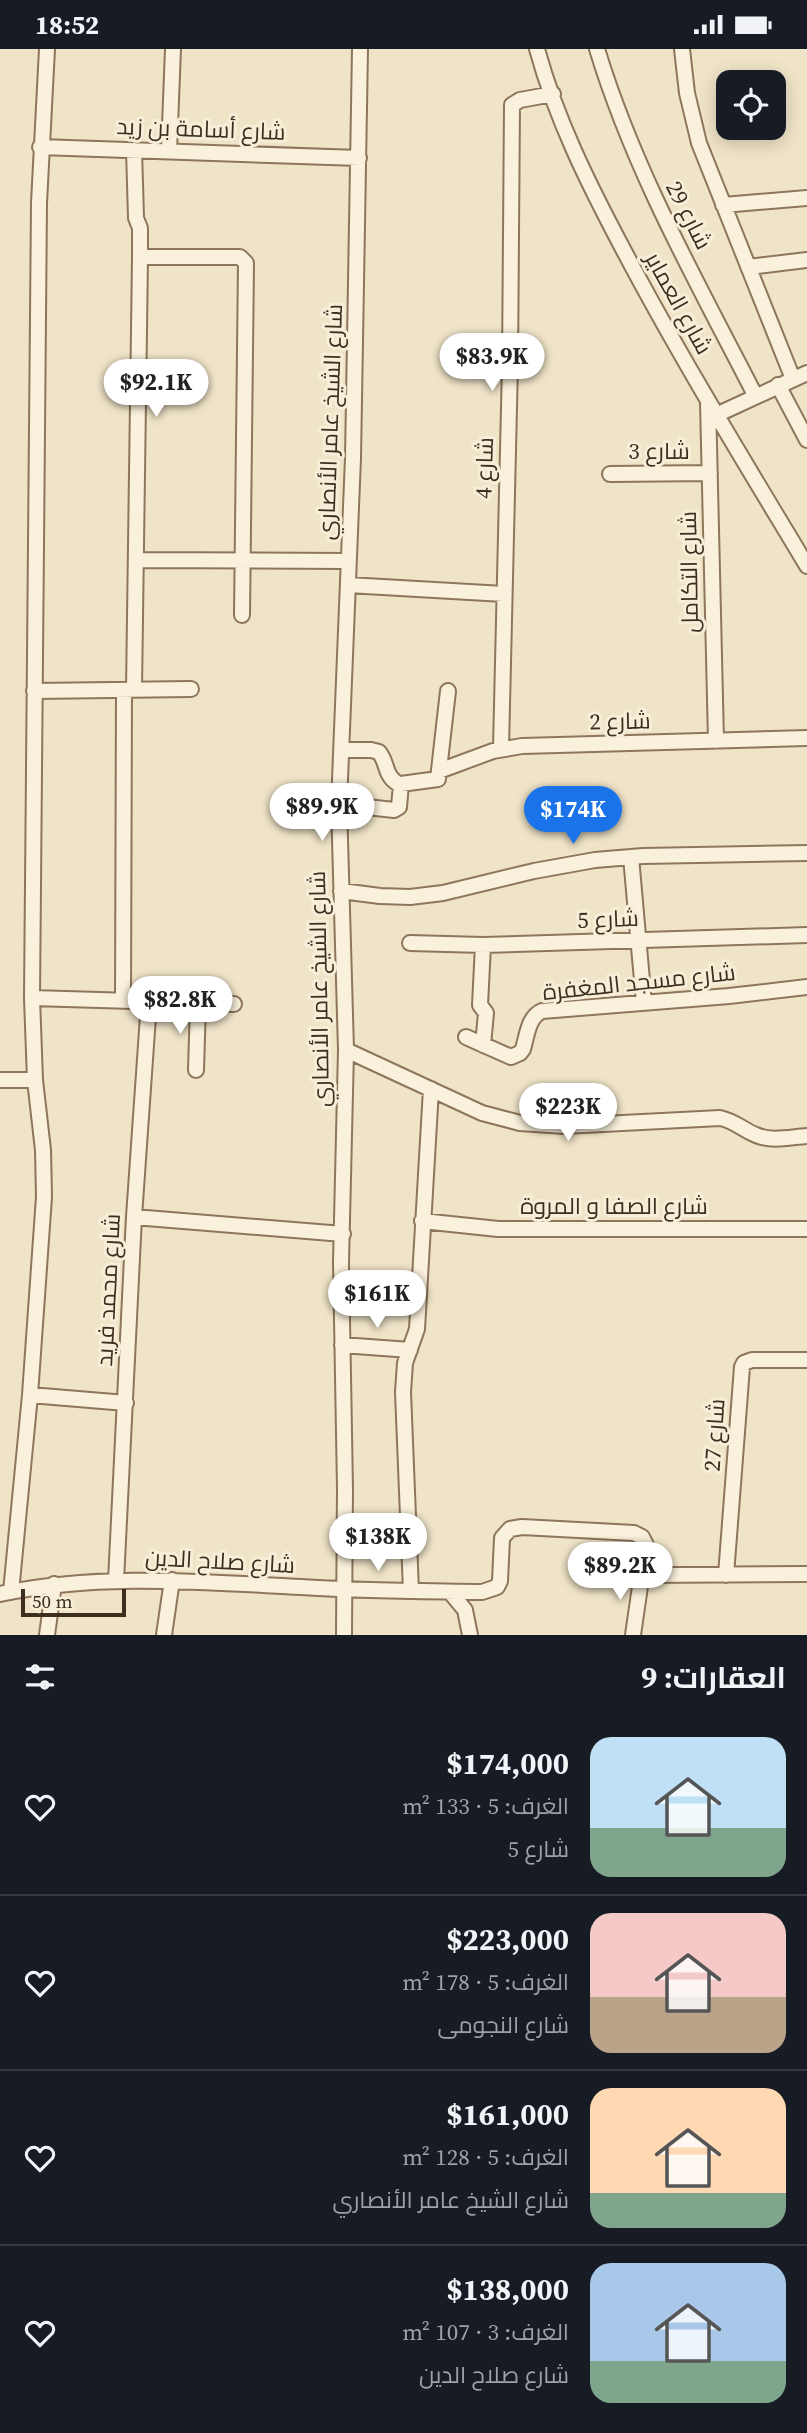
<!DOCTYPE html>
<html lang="ar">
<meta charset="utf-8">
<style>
body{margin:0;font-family:"Source Serif 4",Cairo,serif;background:#20242c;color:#f1f3f6;direction:rtl;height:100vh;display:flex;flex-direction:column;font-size:26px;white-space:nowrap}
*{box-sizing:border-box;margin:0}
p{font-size:23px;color:#9ea1a6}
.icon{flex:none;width:38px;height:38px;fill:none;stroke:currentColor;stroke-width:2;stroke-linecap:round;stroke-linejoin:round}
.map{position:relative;height:1586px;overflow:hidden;direction:ltr}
.details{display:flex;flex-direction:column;background:#171b24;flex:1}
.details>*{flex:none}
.controls{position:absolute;left:716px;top:21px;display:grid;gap:14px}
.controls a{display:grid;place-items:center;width:70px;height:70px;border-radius:14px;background:#171b24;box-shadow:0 4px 18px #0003;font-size:35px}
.scale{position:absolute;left:21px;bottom:18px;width:105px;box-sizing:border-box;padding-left:7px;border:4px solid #3d2e20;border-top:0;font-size:19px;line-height:24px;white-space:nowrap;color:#3d2e20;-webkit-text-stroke:5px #f7eed8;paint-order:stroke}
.price{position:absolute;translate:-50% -60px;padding:0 16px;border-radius:24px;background:#fff;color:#222;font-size:23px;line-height:46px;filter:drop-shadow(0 2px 4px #0008)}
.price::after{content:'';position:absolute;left:50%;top:42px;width:21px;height:16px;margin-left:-10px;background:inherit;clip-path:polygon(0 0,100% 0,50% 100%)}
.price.current{background:#1a73e8;color:#fff}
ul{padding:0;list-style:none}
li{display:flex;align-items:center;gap:21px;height:175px;padding:0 21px}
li+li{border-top:2px solid #363941}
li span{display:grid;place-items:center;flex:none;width:196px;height:140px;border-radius:21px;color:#555}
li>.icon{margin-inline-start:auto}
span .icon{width:84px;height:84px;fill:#fffc;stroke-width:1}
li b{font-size:30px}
h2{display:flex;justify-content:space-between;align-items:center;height:84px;padding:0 21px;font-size:30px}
.status{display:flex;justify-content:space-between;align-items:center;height:49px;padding:0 35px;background:#171b24;direction:ltr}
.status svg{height:19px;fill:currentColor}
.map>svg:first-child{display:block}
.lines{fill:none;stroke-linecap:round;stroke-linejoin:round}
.minor-casing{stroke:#8d765c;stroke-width:18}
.minor{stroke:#faf1dc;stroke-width:14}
.labels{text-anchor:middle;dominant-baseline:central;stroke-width:6;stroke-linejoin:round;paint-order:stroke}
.street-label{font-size:23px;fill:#3d2e20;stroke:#f7eed8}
</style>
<div class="status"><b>18:52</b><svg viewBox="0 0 49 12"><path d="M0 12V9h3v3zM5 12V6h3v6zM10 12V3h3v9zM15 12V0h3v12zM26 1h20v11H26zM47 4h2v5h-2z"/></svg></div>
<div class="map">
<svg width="807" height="1586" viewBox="0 0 807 1586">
<rect width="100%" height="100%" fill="#f0e4c8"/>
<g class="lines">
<defs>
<path id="minor" d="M 537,0 C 556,70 589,136 623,200 C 680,308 744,412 807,517
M 597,0 C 634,122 697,233 755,346
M 682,0 L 687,44 L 699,94 L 793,330
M 40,98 L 359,109
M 169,102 L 173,0
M 723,156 L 807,149
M 140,208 L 240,208 L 246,214 L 242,566
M 748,218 L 807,211
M 778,336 L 807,391
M 708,353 L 716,692
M 716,366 L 807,324
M 610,425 L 710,424
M 136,511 L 349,512
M 348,536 L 504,545
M 134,641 L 140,208 L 140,179 L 136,169 L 134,101
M 34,642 L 191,640
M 501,699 L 510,316 L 512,56 L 520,51 L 553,45
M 342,701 L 371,701 L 379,703 C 389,716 383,726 400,736
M 439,722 L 493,702 L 522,697 L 807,689
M 339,755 L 394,761 L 399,758 L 401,735 L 438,730 L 448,642
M 631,808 L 644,954
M 341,842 L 380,847 L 410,848 L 443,844 L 534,822 L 595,811 L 643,807 L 807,804
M 410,894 L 483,896 L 807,886
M 483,896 L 480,956 L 486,964 L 483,996
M 32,949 L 234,955
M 123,952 L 124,641
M 466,988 L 511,1008 L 520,1004 L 523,1000 C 527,987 528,968 542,962 L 729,947 L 807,938
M 346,1001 L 482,1064 L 520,1074 L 564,1077 L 720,1069 C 735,1072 743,1081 756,1086 C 771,1093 791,1088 807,1087
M 196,1021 L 198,954
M 0,1031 L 35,1031
M 134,1168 L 343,1185
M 422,1172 L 498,1180 L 807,1180
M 342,1296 L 410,1301
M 30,1346 L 126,1354
M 642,1526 L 807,1525
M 726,1526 L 742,1318 L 744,1314 L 752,1311 L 807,1311
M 116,1532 L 134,1168 L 149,953
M 411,1542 L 403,1343 L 405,1314 L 417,1280 L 431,1040
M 11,1543 L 30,1346 L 44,1148 L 43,1101 L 35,1031 L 32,949 L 39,154 L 47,0
M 450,1543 L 465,1561 L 470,1586
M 0,1545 C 100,1524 201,1533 301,1538 C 361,1542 422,1542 482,1543 L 497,1538 L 500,1532 L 502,1489 L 510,1480 L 522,1478 L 634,1484 L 642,1488 L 646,1496 L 633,1586
M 47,1586 L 54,1535
M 164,1586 L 172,1531
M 344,1586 L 345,1440 L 341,1213 L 346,1001 L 339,755 L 353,409 L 360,0"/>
</defs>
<use href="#minor" class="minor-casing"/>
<use href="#minor" class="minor"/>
</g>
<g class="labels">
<g class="street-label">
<text transform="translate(201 80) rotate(2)">شارع أسامة بن زيد</text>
<text transform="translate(689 166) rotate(63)">شارع 29</text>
<text transform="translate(679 254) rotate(61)">شارع العماير</text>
<text transform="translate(330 373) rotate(-88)">شارع الشيخ عامر الأنصاري</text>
<text x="659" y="402">شارع 3</text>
<text transform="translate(484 419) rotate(-88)">شارع 4</text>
<text transform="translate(689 523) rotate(-91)">شارع التكامل</text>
<text transform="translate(620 672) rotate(-1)">شارع 2</text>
<text transform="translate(608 870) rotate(-2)">شارع 5</text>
<text transform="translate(639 933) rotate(-6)">شارع مسجد المغفرة</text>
<text transform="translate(319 940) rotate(-91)">شارع الشيخ عامر الأنصاري</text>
<text x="614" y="1157">شارع الصفا و المروة</text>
<text transform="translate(108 1241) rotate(-87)">شارع محمد فريد</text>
<text transform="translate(714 1386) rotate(-86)">شارع 27</text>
<text transform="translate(220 1512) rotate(3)">شارع صلاح الدين</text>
</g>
</g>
</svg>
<div class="controls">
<a><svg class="icon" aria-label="locate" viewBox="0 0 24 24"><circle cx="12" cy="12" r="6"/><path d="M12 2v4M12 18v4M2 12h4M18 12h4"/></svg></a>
</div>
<div class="scale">50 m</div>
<b class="price" style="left:492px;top:344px">$83.9K</b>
<b class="price" style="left:156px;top:370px">$92.1K</b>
<b class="price" style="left:322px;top:794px">$89.9K</b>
<b class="price current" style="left:573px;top:797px">$174K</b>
<b class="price" style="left:180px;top:987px">$82.8K</b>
<b class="price" style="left:568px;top:1094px">$223K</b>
<b class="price" style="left:377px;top:1281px">$161K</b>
<b class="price" style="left:378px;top:1524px">$138K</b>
<b class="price" style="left:620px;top:1553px">$89.2K</b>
</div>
<section class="details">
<h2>العقارات: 9<svg class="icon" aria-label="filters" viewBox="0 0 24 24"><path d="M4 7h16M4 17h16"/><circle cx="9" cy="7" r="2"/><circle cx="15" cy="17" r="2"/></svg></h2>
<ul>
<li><span style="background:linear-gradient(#bfe0f5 65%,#7fa58c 0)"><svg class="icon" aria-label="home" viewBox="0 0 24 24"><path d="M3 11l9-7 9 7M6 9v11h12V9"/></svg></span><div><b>$174,000</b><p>الغرف: 5 · 133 m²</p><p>شارع 5</p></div><svg class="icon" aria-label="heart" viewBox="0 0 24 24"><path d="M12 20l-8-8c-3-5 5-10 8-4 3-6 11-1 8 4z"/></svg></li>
<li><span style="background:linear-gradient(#f6c9c9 60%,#b9a48a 0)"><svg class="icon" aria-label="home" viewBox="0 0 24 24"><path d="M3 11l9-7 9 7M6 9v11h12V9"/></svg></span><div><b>$223,000</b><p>الغرف: 5 · 178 m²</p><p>شارع النجومى</p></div><svg class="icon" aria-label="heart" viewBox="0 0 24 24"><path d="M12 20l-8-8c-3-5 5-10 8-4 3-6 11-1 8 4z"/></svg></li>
<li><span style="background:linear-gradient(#ffd9b3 75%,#7fa58c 0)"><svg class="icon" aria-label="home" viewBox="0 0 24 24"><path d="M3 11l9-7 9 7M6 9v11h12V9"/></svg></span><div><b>$161,000</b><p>الغرف: 5 · 128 m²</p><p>شارع الشيخ عامر الأنصاري</p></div><svg class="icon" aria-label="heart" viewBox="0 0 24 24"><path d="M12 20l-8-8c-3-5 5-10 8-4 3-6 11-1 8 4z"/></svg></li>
<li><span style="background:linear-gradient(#a9c7e8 70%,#7fa58c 0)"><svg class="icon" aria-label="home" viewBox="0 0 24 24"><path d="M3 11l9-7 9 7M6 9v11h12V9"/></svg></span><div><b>$138,000</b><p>الغرف: 3 · 107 m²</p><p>شارع صلاح الدين</p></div><svg class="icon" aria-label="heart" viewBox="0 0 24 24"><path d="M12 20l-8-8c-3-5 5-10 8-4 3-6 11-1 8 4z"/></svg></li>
</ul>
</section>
